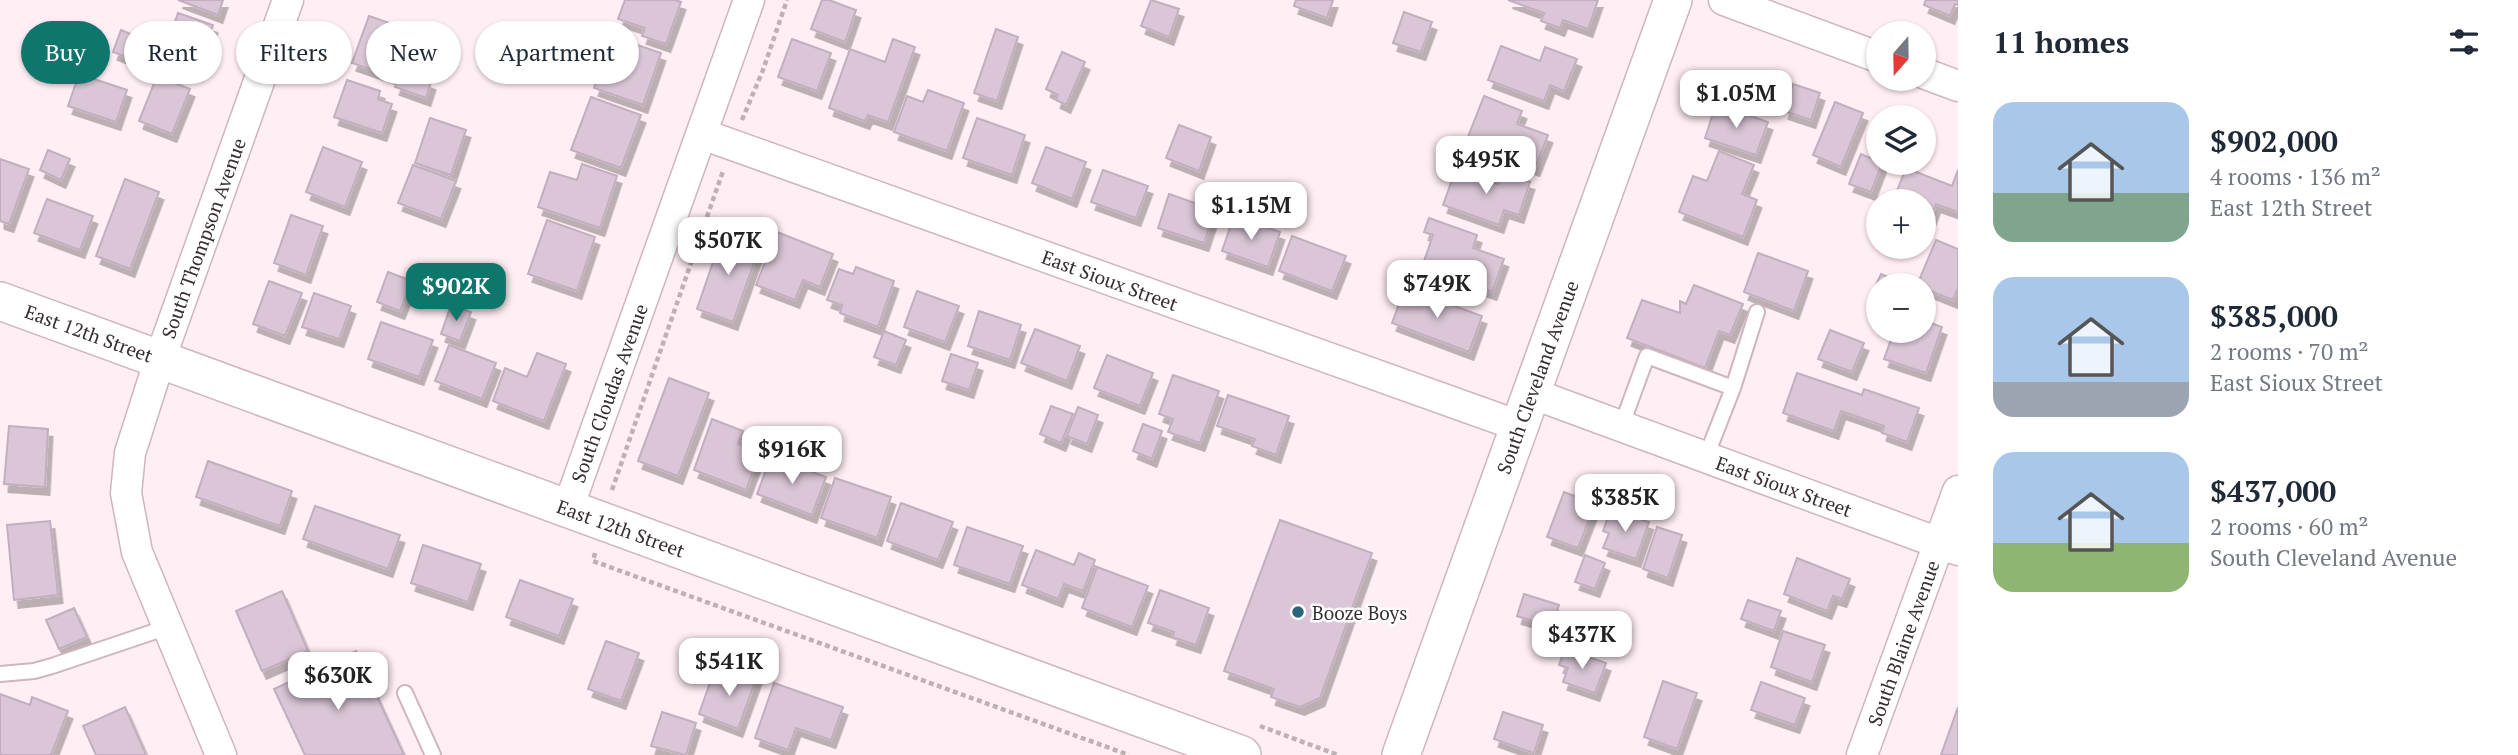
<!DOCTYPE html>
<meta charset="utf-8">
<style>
body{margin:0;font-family:"PT Serif",serif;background:#f6f6f7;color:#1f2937;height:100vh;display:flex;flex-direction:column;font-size:26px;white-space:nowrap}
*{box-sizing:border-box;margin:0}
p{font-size:23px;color:#747a83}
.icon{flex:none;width:38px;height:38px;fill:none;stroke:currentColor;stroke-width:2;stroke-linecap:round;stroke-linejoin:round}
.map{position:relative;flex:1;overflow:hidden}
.details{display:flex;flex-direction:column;background:#fff;width:560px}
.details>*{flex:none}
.banner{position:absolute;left:21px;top:21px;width:665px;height:63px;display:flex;gap:14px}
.needle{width:46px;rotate:200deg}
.buttons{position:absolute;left:1866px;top:21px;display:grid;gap:14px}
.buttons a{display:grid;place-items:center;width:70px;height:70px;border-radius:50%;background:#fff;box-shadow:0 2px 5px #0004;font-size:35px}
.price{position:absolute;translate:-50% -60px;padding:0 16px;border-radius:14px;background:#fff;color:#222;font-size:23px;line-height:46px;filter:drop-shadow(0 2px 4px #0008)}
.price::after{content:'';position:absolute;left:50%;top:42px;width:21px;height:16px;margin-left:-10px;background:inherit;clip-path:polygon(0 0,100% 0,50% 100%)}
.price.active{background:#0f766e;color:#fff}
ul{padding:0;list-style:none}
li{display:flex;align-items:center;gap:21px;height:175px;padding:0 35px}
li span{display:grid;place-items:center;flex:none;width:196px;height:140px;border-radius:21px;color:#555}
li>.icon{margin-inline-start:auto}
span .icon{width:84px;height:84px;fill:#fffc;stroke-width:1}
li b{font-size:30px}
h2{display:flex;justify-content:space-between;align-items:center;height:84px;padding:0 35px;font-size:30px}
.chip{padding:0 24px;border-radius:32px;background:#fff;box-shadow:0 2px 5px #0004;font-size:24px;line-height:63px}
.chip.active{background:#0f766e;color:#fff}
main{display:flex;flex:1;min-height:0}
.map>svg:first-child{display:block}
.building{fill:#dac6d6;stroke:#c2aebe;stroke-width:2;filter:url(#shadow)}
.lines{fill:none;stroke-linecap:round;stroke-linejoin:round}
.service-casing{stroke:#cfb5bd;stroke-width:18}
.minor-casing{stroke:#cfb5bd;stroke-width:33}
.tertiary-casing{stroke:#cfb5bd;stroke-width:40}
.path{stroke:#bfb0b4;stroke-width:4.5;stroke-dasharray:5 3.5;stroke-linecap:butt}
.service{stroke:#fff;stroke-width:14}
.minor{stroke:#fff;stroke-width:30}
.tertiary{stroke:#fff;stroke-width:37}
.poi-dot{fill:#2a647d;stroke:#fff;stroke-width:2.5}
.labels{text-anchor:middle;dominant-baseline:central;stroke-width:5;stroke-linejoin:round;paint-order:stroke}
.street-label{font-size:19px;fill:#382e31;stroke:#fff}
.poi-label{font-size:19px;fill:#382e31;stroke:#fff;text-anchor:start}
</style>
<main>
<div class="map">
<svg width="1958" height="755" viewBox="0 0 1958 755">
<defs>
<filter id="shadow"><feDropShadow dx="4.5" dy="8" stdDeviation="0" flood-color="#0004"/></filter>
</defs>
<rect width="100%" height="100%" fill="#ffeef3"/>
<path class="building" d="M 178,0 L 223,0 L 218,15 Z
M 625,0 L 675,0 L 681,2 L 666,44 L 642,36 L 645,28 L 618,19 Z
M 822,0 L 829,0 L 856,10 L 845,42 L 811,29 Z
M 1151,0 L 1179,9 L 1169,37 L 1141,26 Z
M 1296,0 L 1333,0 L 1327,18 L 1294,6 Z
M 1508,0 L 1598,0 L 1588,29 L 1563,20 L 1560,28 L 1541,21 L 1544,13 Z
M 1926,0 L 1958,0 L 1958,5 L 1955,4 L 1950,16 L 1924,5 Z
M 1404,12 L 1432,22 L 1421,52 L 1393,43 Z
M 178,13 L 213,25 L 197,73 L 161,61 Z
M 369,16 L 410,30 L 393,77 L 352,63 Z
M 996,29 L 1018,37 L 997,101 L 974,93 Z
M 121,30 L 150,42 L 142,63 L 113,52 Z
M 792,39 L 831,53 L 817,91 L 778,77 Z
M 893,39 L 915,47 L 888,122 L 868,115 L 865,121 L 829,108 L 850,49 L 885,62 Z
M 626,41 L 661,53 L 643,105 L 594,88 L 607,52 L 620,56 Z
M 1501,46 L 1540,61 L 1545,47 L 1577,59 L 1564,91 L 1550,85 L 1544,101 L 1488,80 Z
M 1062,52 L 1085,62 L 1066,105 L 1056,100 L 1058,95 L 1046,89 Z
M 401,71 L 431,82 L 426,98 L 395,87 Z
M 79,74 L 127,90 L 116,122 L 68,106 Z
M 157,76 L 190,89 L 172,134 L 139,121 Z
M 347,80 L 380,91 L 378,99 L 392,104 L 382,133 L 334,117 Z
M 1793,84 L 1820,93 L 1811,120 L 1784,111 Z
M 928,90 L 964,103 L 947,151 L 894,132 L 907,96 L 923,102 Z
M 1484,96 L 1522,111 L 1517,124 L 1548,135 L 1535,168 L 1466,142 Z
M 591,97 L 641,115 L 621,168 L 571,150 Z
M 1835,102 L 1863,113 L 1841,167 L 1813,155 Z
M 1716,104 L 1768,122 L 1756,155 L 1705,138 Z
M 430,118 L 466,130 L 451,175 L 415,163 Z
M 977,118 L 1025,135 L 1012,175 L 963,158 Z
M 1179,125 L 1211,137 L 1199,171 L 1166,158 Z
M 323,147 L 362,162 L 345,207 L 306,192 Z
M 1046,147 L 1086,162 L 1072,199 L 1032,183 Z
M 48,150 L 70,159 L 61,180 L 40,170 Z
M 1719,151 L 1754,165 L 1742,194 L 1757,200 L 1743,237 L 1679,212 L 1693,176 L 1707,181 Z
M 1861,154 L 1882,163 L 1871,192 L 1849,184 Z
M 0,159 L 29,169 L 9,224 L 0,221 Z
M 582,164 L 617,176 L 600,228 L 538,207 L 550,172 L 577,180 Z
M 413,165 L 456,181 L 441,219 L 398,203 Z
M 1906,168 L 1952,186 L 1958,170 L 1958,212 L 1936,204 L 1931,217 L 1923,214 L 1923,201 L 1893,201 Z
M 1456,169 L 1498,184 L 1502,173 L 1530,182 L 1519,215 L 1504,210 L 1499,225 L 1443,205 Z
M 1103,170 L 1148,186 L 1136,218 L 1091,202 Z
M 125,179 L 159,192 L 130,269 L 96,256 Z
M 1169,194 L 1215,210 L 1204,243 L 1158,228 Z
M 47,199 L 93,216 L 80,250 L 34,233 Z
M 291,215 L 323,226 L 306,275 L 274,263 Z
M 1234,216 L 1280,232 L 1268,267 L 1222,251 Z
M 1429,218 L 1477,235 L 1473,248 L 1504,259 L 1492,292 L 1422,267 L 1433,235 L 1424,232 Z
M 547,220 L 595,237 L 577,291 L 528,274 Z
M 777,232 L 833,254 L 820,287 L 803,280 L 795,300 L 756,285 Z
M 723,233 L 760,246 L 733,322 L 697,309 Z
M 1292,236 L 1346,256 L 1332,291 L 1279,271 Z
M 1936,240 L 1958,249 L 1958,288 L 1953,300 L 1923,288 L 1923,285 L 1917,285 Z
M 1758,253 L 1808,271 L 1794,311 L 1744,292 Z
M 856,267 L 894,281 L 878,327 L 840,313 L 842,305 L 827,300 L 839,269 L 853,274 Z
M 388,272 L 412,281 L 400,311 L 377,302 Z
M 1881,274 L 1903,284 L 1903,285 L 1878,285 L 1878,293 L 1873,291 Z
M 269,281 L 302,293 L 285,336 L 253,324 Z
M 1694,285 L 1743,304 L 1730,335 L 1719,331 L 1705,368 L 1627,338 L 1642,300 L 1680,313 L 1680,301 L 1686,304 Z
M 1405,288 L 1482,316 L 1469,352 L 1392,323 Z
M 917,291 L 959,306 L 945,342 L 904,327 Z
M 314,293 L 351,306 L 339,339 L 302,327 Z
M 451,305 L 471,312 L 460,341 L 441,334 Z
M 979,311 L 1021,325 L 1010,360 L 968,346 Z
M 1923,320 L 1942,327 L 1926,373 L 1884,359 L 1894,331 L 1923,331 Z
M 381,322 L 433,340 L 419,377 L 368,359 Z
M 1035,329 L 1080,346 L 1067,381 L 1021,363 Z
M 1830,330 L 1864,343 L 1852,372 L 1818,359 Z
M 884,331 L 906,340 L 896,365 L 874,357 Z
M 449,345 L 496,363 L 482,399 L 435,381 Z
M 537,353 L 566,364 L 544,421 L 493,401 L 505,368 L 527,377 Z
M 951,354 L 978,363 L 969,390 L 942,381 Z
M 1107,355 L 1153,373 L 1140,406 L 1094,388 Z
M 1797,373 L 1862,395 L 1864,389 L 1919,408 L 1907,442 L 1882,433 L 1884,426 L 1841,411 L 1834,431 L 1783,413 Z
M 1173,375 L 1219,391 L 1200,443 L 1168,432 L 1173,419 L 1159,414 Z
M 669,378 L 709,393 L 678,476 L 638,461 Z
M 1228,395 L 1289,416 L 1276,455 L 1252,446 L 1255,439 L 1217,426 Z
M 1051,406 L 1073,414 L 1061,443 L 1040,434 Z
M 1078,407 L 1098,415 L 1087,444 L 1067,436 Z
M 712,419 L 743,431 L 738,444 L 760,452 L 746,490 L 694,470 Z
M 1143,424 L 1162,431 L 1152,459 L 1133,451 Z
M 9,426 L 48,429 L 45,487 L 4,484 Z
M 771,457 L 826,477 L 812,515 L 757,494 Z
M 208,461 L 292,491 L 280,526 L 196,497 Z
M 835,478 L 891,497 L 877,538 L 821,518 Z
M 1564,492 L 1595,504 L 1578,548 L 1547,537 Z
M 901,503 L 953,522 L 938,560 L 887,541 Z
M 315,506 L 400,535 L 388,569 L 303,539 Z
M 1617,511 L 1649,522 L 1636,559 L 1603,548 L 1609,533 L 1603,531 L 1609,514 L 1615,517 Z
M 1280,520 L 1372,553 L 1320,698 L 1300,707 L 1271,697 L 1274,689 L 1224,671 Z
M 50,521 L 58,595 L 14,600 L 7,525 Z
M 967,527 L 1023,546 L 1010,584 L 954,565 Z
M 1657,527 L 1682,535 L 1668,578 L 1643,569 Z
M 423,545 L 481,564 L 468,602 L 411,583 Z
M 1036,550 L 1074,565 L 1079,553 L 1095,560 L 1083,591 L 1064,584 L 1058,599 L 1022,585 Z
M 1585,555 L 1605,563 L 1595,589 L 1575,582 Z
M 1797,558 L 1850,579 L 1842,599 L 1833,596 L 1827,611 L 1784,594 Z
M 1097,567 L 1148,586 L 1132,627 L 1082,608 Z
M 520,580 L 573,599 L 559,636 L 506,617 Z
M 1160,590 L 1209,608 L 1196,645 L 1172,637 L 1174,632 L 1148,623 Z
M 282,591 L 308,651 L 262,671 L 236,611 Z
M 1524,594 L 1559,605 L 1552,627 L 1517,616 Z
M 1748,600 L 1781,611 L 1774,631 L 1741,619 Z
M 74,608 L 87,637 L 59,649 L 46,620 Z
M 1783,631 L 1825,645 L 1812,682 L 1771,667 Z
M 606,641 L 639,653 L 621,701 L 588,689 Z
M 356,651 L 404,755 L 305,755 L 274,689 Z
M 1564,652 L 1573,655 L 1574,652 L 1606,663 L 1595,693 L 1563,682 L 1568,668 L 1559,665 Z
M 731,666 L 757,676 L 738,729 L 699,714 L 712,677 L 725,682 Z
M 1663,681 L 1697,693 L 1677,749 L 1644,737 Z
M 1761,682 L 1805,698 L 1795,725 L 1751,710 Z
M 774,683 L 843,707 L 831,740 L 796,728 L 788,750 L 755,738 Z
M 0,694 L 30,705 L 32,697 L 68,711 L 51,755 L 0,755 Z
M 125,707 L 146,755 L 96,755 L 83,726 Z
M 1958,707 L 1958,755 L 1941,755 Z
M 662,712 L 696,723 L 686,755 L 651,746 Z
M 1503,712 L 1543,725 L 1534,753 L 1494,739 Z"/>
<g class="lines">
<defs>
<path id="service" d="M 1621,427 L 1647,356 L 1733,388
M 1706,457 L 1733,388 L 1757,312
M 0,674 L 34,671 L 52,666 L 168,627
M 405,693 L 433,755"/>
<path id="minor" d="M 1724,0 L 1878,57
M 1923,73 L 1958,86
M 702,134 L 1519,426
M 1531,393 L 1958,550
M 568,508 L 749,0
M 221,755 L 137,552 L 126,493 L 130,453 L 160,359 L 288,0
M 1862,755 L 1958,491"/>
<path id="tertiary" d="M 0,301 L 1242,755
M 1401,755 L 1673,0"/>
</defs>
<use href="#service" class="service-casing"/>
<use href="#minor" class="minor-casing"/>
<use href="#tertiary" class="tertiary-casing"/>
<path class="path" d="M 742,120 L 763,70 L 787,0
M 612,490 L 723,171
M 595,553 L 593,561 L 1129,755
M 1260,726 L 1338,755"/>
<use href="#service" class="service"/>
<use href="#minor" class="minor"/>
<use href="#tertiary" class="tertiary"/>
</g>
<circle class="poi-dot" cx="1298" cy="612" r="7"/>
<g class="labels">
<g class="street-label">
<text transform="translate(203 238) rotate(-70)">South Thompson Avenue</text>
<text transform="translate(1110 280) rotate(20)">East Sioux Street</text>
<text transform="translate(89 333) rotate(20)">East 12th Street</text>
<text transform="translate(1537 377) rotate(-70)">South Cleveland Avenue</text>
<text transform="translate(609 393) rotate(-70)">South Cloudas Avenue</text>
<text transform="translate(1784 486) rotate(20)">East Sioux Street</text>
<text transform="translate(621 528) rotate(20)">East 12th Street</text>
<text transform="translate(1903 643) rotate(-70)">South Blaine Avenue</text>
</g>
<g class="poi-label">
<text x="1312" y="612">Booze Boys</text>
</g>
</g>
</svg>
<div class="buttons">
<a><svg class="needle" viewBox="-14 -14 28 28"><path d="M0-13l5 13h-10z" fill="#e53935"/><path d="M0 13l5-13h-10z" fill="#747a83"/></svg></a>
<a><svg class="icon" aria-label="layers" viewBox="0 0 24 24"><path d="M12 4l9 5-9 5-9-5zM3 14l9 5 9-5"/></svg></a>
<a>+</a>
<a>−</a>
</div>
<b class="price" style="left:1736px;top:130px">$1.05M</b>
<b class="price" style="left:1486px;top:196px">$495K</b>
<b class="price" style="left:1251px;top:242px">$1.15M</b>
<b class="price" style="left:728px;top:277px">$507K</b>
<b class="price" style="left:1437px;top:320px">$749K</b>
<b class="price active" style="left:456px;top:323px">$902K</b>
<b class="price" style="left:792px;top:486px">$916K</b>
<b class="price" style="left:1625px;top:534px">$385K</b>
<b class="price" style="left:1582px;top:671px">$437K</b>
<b class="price" style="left:729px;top:698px">$541K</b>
<b class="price" style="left:338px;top:712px">$630K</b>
<div class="banner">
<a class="chip active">Buy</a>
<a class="chip">Rent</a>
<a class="chip">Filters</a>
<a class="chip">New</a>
<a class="chip">Apartment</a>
</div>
</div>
<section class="details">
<h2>11 homes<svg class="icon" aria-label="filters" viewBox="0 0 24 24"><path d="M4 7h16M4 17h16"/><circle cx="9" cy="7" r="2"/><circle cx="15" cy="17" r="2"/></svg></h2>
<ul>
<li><span style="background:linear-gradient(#a9c7e8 65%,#7fa58c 0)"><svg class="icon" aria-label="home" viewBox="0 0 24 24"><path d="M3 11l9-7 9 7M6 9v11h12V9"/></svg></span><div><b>$902,000</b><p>4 rooms · 136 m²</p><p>East 12th Street</p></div></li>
<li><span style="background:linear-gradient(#a9c7e8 75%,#9aa5b1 0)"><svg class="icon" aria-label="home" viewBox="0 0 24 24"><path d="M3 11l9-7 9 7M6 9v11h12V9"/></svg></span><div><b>$385,000</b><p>2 rooms · 70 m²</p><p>East Sioux Street</p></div></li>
<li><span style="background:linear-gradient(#a9c7e8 65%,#8fb573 0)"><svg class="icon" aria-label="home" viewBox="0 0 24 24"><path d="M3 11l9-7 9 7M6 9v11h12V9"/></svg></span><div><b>$437,000</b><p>2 rooms · 60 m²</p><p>South Cleveland Avenue</p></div></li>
</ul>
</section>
</main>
